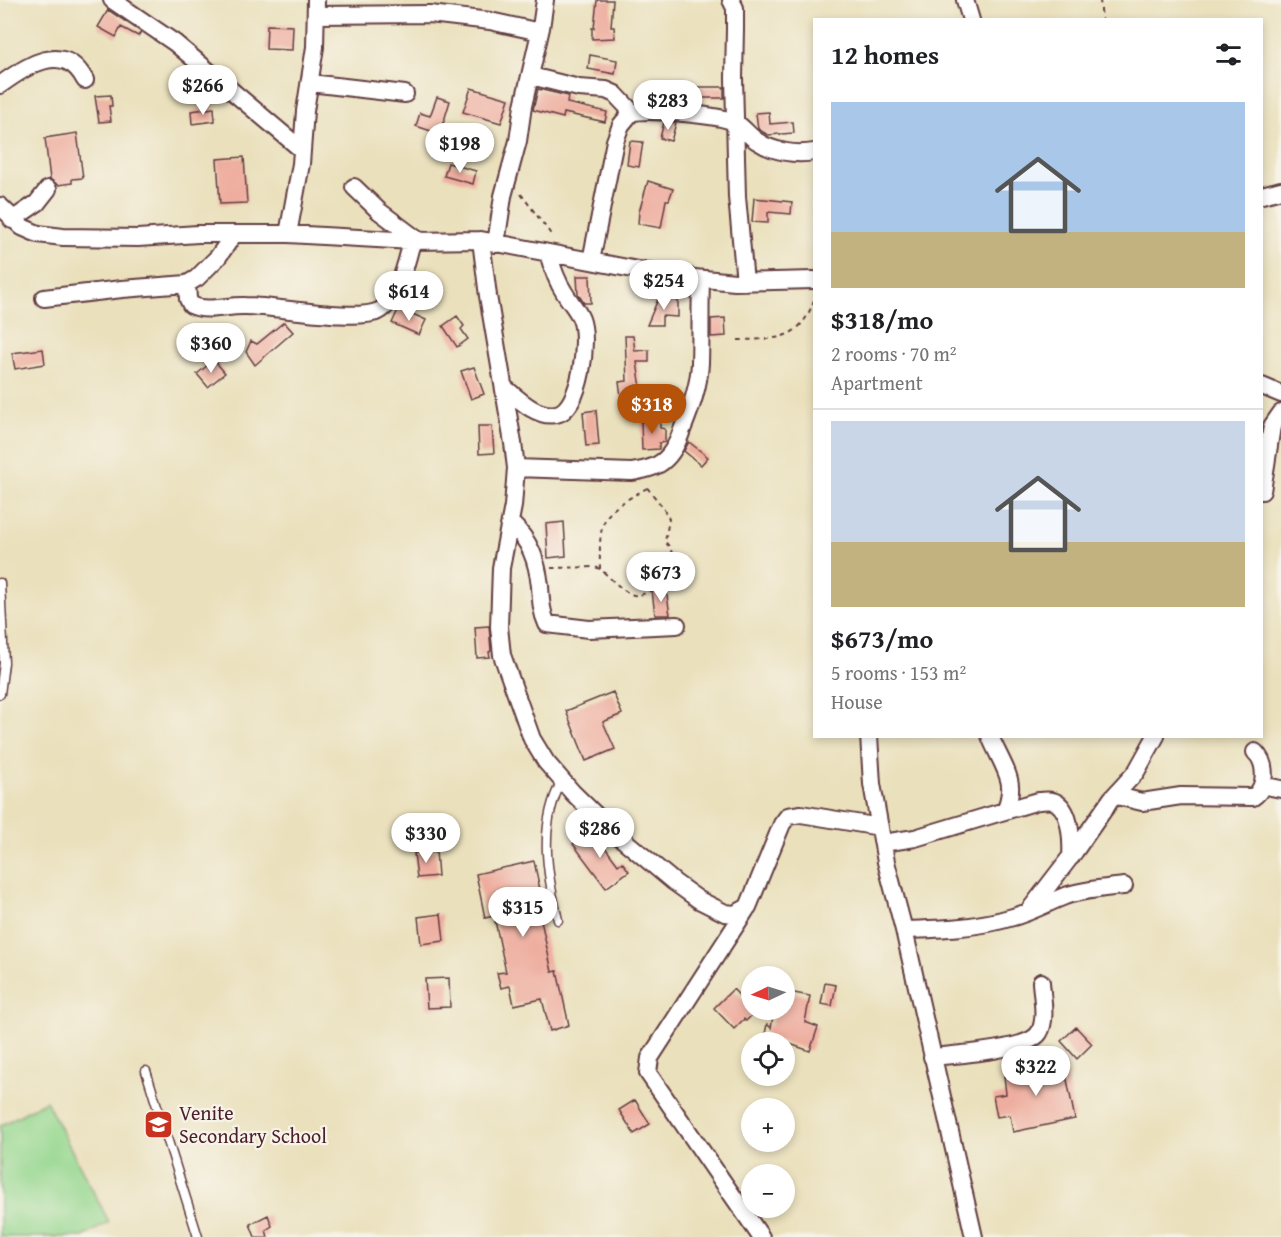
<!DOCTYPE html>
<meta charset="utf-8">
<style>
body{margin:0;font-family:"Gentium Book Plus",serif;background:#f6f6f6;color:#202124;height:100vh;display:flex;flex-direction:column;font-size:22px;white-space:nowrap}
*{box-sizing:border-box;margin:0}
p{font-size:20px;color:#757577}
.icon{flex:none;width:33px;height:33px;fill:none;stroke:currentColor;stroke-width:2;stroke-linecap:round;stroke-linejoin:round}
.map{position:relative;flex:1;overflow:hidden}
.side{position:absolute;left:813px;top:18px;width:450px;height:720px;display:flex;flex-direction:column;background:#fff;border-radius:0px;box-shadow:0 3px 9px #0003}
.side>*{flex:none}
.needle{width:39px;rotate:266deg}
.tools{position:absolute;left:741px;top:966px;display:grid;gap:12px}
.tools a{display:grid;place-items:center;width:54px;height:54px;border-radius:50%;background:#fff;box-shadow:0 3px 9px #0003;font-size:30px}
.price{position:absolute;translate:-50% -51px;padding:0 14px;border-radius:21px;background:#fff;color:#222;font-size:20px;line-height:39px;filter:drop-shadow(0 2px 3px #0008)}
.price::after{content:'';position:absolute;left:50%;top:36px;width:18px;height:14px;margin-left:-9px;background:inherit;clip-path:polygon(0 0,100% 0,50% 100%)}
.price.on{background:#b45309;color:#fff}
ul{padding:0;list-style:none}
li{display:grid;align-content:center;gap:12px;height:318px;padding:0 18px}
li+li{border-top:2px solid #e0e0e0}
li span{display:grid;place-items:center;height:186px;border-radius:0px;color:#555}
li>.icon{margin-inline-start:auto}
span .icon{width:108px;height:108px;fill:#fffc;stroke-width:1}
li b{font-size:26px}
h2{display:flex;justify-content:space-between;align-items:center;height:72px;padding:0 18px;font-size:26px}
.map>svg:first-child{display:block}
.garden{fill:#94d78e;stroke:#6f7b5c;stroke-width:1.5}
.building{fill:#eead9f}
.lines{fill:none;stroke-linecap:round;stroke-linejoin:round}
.lane-casing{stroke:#623c41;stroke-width:11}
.street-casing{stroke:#623c41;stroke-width:20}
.path{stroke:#623c41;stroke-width:2;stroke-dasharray:4.5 4.5;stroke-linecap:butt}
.lane{stroke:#fff;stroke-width:8}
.street{stroke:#fff;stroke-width:16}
.labels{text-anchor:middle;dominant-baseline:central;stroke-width:4.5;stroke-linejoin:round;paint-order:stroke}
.poi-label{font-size:20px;fill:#4a1f2b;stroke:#f7f3e8;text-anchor:start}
</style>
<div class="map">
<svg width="1281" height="1237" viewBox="0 0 1281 1237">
<rect width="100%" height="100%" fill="#f7f3e8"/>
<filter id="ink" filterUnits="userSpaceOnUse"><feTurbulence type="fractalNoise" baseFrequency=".0167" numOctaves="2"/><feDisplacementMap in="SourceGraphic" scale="12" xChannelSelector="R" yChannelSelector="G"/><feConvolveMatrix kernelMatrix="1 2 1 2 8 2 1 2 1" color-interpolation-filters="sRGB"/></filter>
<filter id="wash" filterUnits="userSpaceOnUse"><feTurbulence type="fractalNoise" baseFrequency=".008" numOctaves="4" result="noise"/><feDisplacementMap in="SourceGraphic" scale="24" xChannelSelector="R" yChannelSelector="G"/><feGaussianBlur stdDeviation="1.35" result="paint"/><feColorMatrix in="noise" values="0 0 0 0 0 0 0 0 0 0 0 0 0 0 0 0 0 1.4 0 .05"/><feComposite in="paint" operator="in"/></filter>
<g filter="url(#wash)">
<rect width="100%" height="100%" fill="#eae0bc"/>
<path class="garden" d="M 46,1101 L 109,1222 L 83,1237 L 0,1237 L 0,1126 Z"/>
<g id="blocks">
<path class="building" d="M 597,0 L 613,0 L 611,27 L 614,27 L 615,38 L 592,39 L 592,28 L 594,28 Z
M 108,10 L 141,32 L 138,36 L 121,27 L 116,37 L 98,27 Z
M 267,25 L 293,26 L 292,50 L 266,49 Z
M 590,55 L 617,60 L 615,74 L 588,69 Z
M 668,87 L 724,87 L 724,98 L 698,98 L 698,104 L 667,101 Z
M 471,88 L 509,99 L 501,123 L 463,112 Z
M 538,89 L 568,96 L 567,103 L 607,112 L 605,122 L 564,113 L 563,118 L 533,110 Z
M 111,95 L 112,106 L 109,106 L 111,121 L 99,122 L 95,96 Z
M 437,97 L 450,101 L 440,134 L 416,126 L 420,113 L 430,116 Z
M 214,108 L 215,121 L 192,124 L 191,111 Z
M 769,112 L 770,124 L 793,122 L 794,133 L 768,135 L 758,129 L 756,113 Z
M 664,122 L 676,123 L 671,141 L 660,138 Z
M 77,133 L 83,178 L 72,179 L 72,183 L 58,185 L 50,179 L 45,138 Z
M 630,141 L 643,142 L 639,167 L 627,165 Z
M 244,157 L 247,203 L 220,204 L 217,159 Z
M 448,163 L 476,171 L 473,184 L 444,176 Z
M 648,181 L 673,189 L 669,200 L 666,200 L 661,228 L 638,224 L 639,212 Z
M 754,198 L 792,202 L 791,214 L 768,212 L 768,223 L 752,222 Z
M 577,276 L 590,276 L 591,303 L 584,303 L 578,294 Z
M 662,290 L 662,299 L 678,300 L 678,317 L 662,316 L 662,325 L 647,325 Z
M 399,308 L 426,320 L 419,335 L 392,323 Z
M 457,316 L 464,326 L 461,329 L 468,339 L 457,347 L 443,326 Z
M 725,318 L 726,336 L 711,337 L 711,319 Z
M 284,322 L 293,332 L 255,365 L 246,352 L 251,341 L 257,344 Z
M 625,336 L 633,336 L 635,351 L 649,350 L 649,362 L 637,362 L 644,407 L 623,410 L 619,382 L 627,381 Z
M 43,349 L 45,364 L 15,369 L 12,353 Z
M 214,360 L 225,373 L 208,387 L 197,374 Z
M 474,367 L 484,394 L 471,399 L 461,371 Z
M 596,410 L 599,445 L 586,446 L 583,412 Z
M 641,421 L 660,421 L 660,428 L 665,429 L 665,442 L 659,443 L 659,449 L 642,450 Z
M 478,426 L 492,426 L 494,453 L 479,454 Z
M 689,442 L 708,457 L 701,465 L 684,451 Z
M 564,522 L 566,556 L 548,558 L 546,524 Z
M 666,589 L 670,615 L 655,615 L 652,591 Z
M 489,626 L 491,651 L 489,652 L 490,657 L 477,658 L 475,627 Z
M 613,692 L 622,714 L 603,722 L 615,749 L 586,761 L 566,711 Z
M 592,830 L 618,865 L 622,862 L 629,871 L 606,888 L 573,844 Z
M 436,851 L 438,876 L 417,878 L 414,853 Z
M 534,861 L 543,904 L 538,906 L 552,972 L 557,971 L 569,1025 L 550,1031 L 542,999 L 514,1005 L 510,986 L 501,988 L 497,973 L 506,972 L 494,916 L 485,918 L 476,874 Z
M 441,914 L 444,941 L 421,944 L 418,917 Z
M 449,978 L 450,1007 L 427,1008 L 425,979 Z
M 825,983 L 836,985 L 832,1006 L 821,1004 Z
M 733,989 L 755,1012 L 746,1021 L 744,1019 L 734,1029 L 714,1008 Z
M 784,991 L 810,996 L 805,1022 L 818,1027 L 810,1051 L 784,1042 L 764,1039 L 767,1024 L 771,1028 L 774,1010 L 784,1010 Z
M 1076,1027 L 1092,1044 L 1077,1059 L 1061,1041 Z
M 1063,1060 L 1075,1119 L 1013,1132 L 1010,1115 L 997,1117 L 993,1096 L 1006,1094 L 1004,1076 L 1016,1075 L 1015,1069 Z
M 635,1100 L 650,1124 L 634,1134 L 619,1110 Z
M 268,1215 L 272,1226 L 266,1230 L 268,1237 L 255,1237 L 250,1224 Z"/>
</g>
</g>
<g filter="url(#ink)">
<use href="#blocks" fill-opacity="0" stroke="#623c41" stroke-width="1.5"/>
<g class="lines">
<defs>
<path id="lane" d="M 0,583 L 4,663 L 0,694
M 558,920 C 547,874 538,824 562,781
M 146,1071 L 198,1237"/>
<path id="street" d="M 112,0 L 175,43 L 302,150
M 731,0 L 735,8 L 735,29 L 734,78 L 737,197 L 745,282
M 965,0 L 971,20
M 316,15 L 430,14 L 490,21 L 540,32
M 531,76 L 579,88 L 606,90 L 615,94 L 632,112
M 310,83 L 405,94
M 0,85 C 26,66 64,40 85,80
M 354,187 L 379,211 L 419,241
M 1262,195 L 1281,190
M 0,206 L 22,227 L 38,234 L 63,237 L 138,238 L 198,234 L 288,234 L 412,241 L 481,240 L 664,275 L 735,282 L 814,280
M 12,220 L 37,203 L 48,189
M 288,234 L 301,164 L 305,111 L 315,47 L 316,0
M 481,240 L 488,296 L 513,443 L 516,468 L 513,506 L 501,568 L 499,627 L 502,655 L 532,739 L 546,762 L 573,793 L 608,827 L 674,882 L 699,900 L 725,913 L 735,914 L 748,907 L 782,824 L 788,816 L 801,814 L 880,827
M 496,244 L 503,196 L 518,141 L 523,106 L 541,28 L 545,0
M 591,261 L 615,141 L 621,125 L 631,113 C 646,108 722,115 736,123 C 744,128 749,136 757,141 C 773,152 796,155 814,152
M 187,284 L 188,299 L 191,305 C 208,313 227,305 245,306 C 275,306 356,322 379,311 C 398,301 407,261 412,241
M 44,298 L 122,289 L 187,284 L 197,278 L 218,257 L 234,234
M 1262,386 L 1281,394
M 504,387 C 517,398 537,418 556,414 C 581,410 589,339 581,319 C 577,309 569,301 564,292 C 556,280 552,267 548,253
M 516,468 L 632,472 C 642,470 651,469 659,464 C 671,457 678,442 682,430 C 691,408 699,386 700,363 C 701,335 700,307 701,279
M 1262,491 L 1272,426 L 1281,413
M 511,523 C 530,541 537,560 540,586 C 541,600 541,611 547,624 L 589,629 L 677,625
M 869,736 L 872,784 L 886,862 L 904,930 L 974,1237
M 990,736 C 995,750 1010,773 1010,786 C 1011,794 1008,802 1006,810
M 1262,785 L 1281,789
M 1114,796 L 1136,772 L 1156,736
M 883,843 L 915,838 L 1038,801 C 1044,801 1052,799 1057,803 C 1071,812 1072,842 1071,857
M 747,908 L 650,1058 L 648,1073 L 761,1237
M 1028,912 L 1075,851 L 1112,798 L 1117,796 L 1142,802 L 1181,796 L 1253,797 C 1267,788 1267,763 1255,752
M 904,930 C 941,929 977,928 1013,917 C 1031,912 1047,903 1065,896 C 1083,890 1104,888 1124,886
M 932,1057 C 953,1055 1028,1050 1039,1033 C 1047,1020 1042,997 1041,982"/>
</defs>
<use href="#lane" class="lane-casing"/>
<use href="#street" class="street-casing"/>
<path class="path" d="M 1100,0 L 1102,20
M 521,194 L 553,237
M 738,340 C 778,339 800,341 814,300
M 551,568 L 595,567 L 600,569 C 610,577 622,592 634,595 C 651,598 673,570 672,554 C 671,548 668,545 665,542 L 669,519 L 662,506 L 645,485
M 600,569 C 599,516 601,514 647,488"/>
<use href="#lane" class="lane"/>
<use href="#street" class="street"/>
</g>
</g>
<defs>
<symbol id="school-square" viewBox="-11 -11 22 22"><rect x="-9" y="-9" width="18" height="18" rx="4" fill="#c8321e" stroke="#f7f3e8"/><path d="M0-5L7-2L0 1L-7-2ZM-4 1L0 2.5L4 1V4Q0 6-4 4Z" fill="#fff"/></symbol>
</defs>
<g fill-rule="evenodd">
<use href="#school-square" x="142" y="1108" width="33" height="33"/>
</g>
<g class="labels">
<g class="poi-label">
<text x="179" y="1112">Venite<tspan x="179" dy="23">Secondary School</tspan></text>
</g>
</g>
</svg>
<div class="tools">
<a><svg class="needle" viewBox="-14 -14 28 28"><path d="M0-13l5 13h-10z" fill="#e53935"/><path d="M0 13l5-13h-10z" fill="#757577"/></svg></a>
<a><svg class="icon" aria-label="locate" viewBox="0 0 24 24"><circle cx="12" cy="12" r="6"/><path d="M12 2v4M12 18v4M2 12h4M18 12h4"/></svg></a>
<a>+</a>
<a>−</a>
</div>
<b class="price" style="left:203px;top:116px">$266</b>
<b class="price" style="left:668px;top:131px">$283</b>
<b class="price" style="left:460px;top:174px">$198</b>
<b class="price" style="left:664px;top:311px">$254</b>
<b class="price" style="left:409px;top:322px">$614</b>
<b class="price" style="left:211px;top:374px">$360</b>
<b class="price on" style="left:652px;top:435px">$318</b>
<b class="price" style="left:661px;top:603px">$673</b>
<b class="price" style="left:600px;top:859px">$286</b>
<b class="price" style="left:426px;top:864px">$330</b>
<b class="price" style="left:523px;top:938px">$315</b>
<b class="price" style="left:1036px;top:1097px">$322</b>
<section class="side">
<h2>12 homes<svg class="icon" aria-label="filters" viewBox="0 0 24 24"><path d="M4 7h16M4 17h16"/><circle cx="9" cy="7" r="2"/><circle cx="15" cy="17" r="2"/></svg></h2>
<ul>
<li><span style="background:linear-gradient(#a9c7e8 70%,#c2b280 0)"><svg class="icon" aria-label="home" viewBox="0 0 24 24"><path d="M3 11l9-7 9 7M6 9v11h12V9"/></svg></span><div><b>$318/mo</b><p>2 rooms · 70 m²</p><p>Apartment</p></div></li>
<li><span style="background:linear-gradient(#c9d6e8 65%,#c2b280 0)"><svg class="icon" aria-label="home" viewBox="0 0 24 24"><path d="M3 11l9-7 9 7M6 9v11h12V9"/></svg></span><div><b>$673/mo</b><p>5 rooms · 153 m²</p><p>House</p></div></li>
</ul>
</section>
</div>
